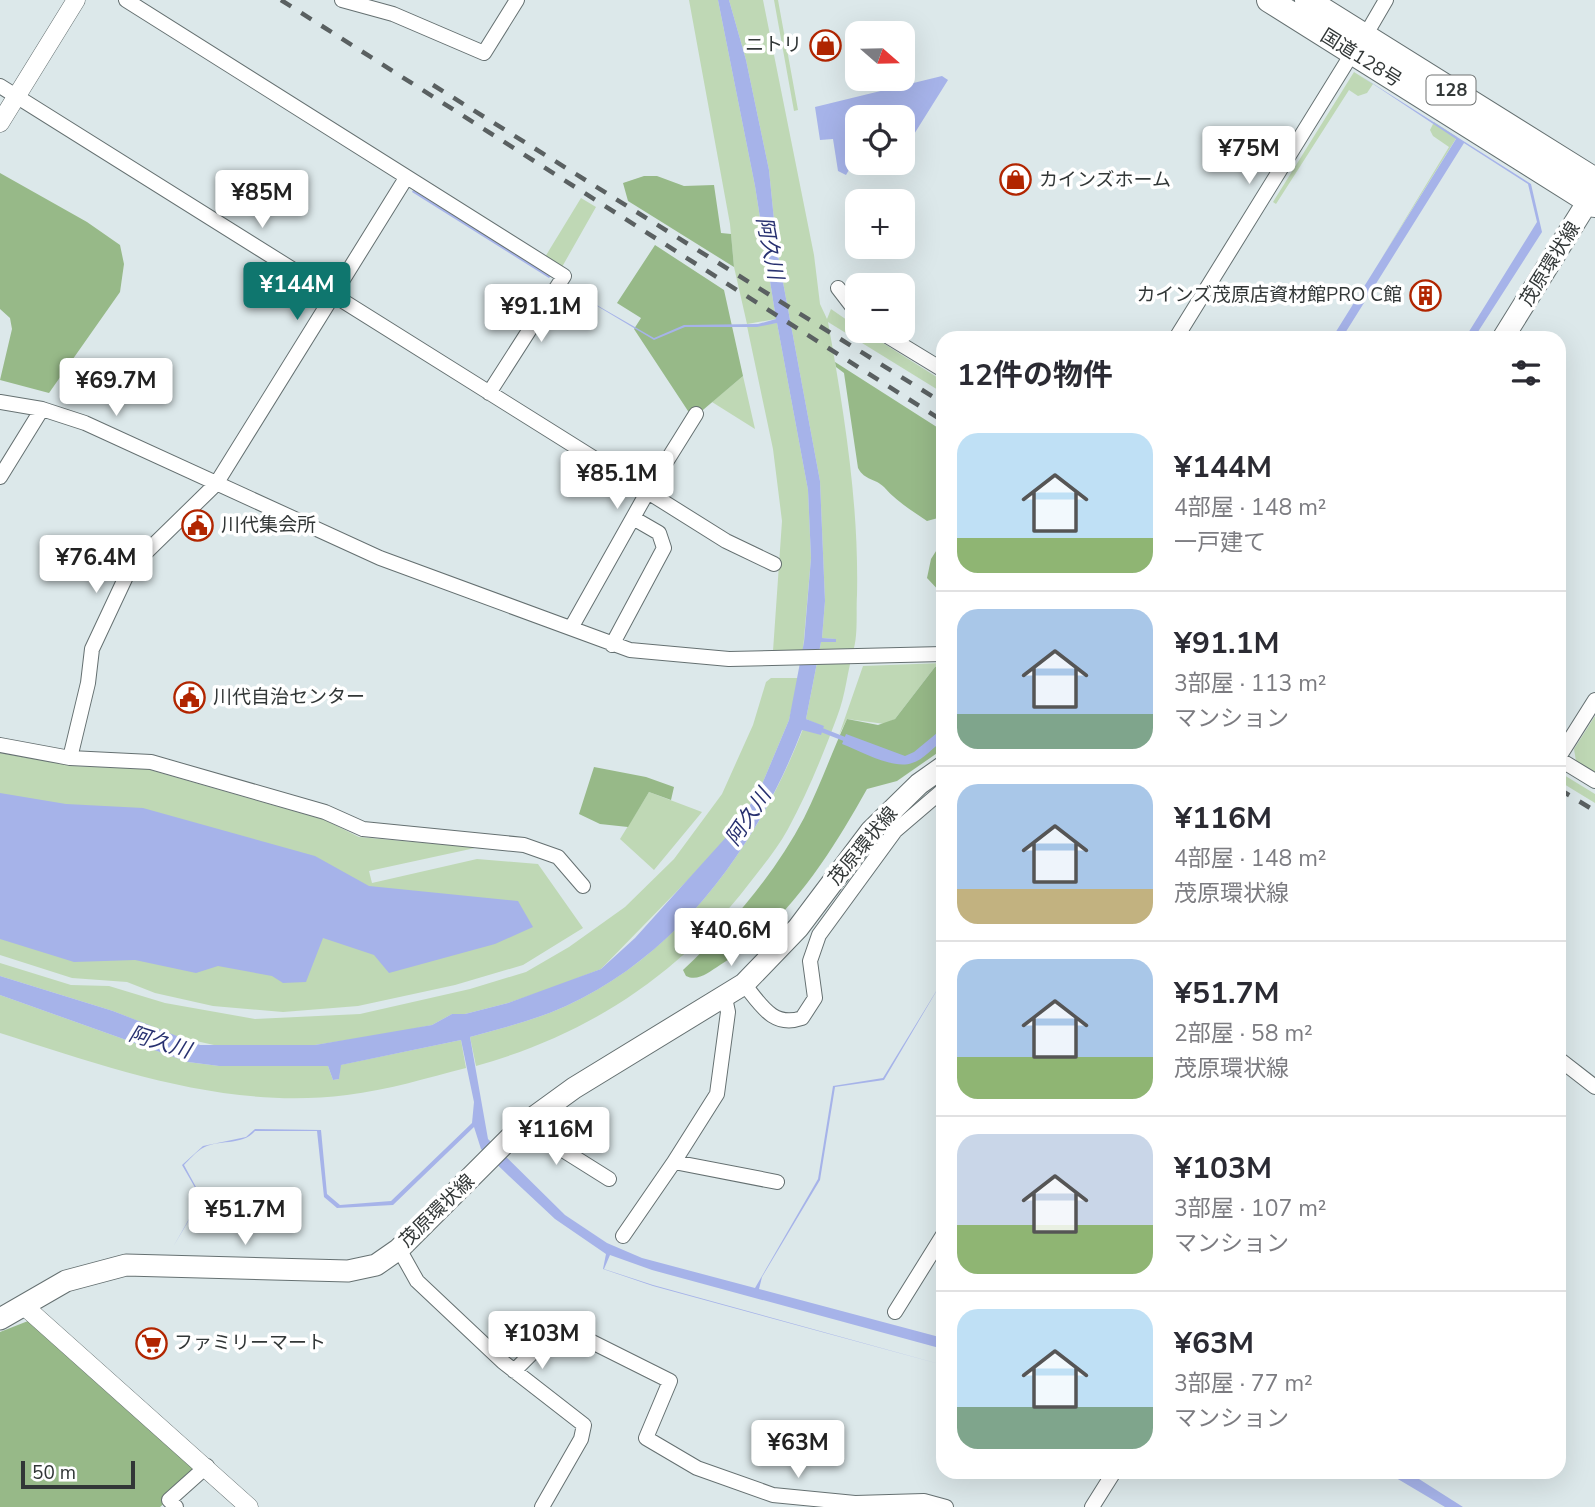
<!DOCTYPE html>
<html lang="ja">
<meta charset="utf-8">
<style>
body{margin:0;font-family:"Nunito Sans","Noto Sans JP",sans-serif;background:#f2f2f3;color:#2b2b33;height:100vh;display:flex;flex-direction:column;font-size:26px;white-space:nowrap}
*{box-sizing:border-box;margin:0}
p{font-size:23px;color:#7c7c81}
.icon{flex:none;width:38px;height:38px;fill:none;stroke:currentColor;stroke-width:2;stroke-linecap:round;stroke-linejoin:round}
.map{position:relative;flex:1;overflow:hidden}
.drawer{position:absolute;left:936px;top:331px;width:630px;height:1148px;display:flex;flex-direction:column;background:#fff;border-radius:21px;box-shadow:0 7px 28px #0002}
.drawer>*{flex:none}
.needle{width:46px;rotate:110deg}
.controls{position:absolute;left:845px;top:21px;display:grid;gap:14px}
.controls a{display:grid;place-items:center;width:70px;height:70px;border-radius:14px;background:#fff;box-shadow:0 7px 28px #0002;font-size:35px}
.scale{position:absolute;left:21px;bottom:18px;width:114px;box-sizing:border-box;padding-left:7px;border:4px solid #323737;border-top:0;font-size:19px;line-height:24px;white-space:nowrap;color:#323737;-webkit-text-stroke:5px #fff;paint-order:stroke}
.price{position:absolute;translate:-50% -60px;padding:0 16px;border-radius:7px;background:#fff;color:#222;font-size:23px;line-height:46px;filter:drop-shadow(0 2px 4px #0008)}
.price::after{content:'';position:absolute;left:50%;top:42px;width:21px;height:16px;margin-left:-10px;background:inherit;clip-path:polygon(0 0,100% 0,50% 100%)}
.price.selected{background:#0f766e;color:#fff}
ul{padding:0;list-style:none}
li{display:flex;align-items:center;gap:21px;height:175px;padding:0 21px}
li+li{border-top:2px solid #e1e1e2}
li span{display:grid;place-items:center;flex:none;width:196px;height:140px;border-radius:21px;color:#555}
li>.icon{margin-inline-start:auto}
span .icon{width:84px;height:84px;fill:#fffc;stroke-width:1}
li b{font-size:30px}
h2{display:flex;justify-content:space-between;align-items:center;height:84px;padding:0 21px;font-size:30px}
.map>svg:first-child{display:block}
.green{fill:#bfd8b5}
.forest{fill:#97b988}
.water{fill:#a6b3e9}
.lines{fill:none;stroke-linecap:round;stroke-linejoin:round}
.stream{stroke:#a6b3e9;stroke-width:4.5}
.minor-casing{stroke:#657071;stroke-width:16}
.tertiary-casing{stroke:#657071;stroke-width:19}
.secondary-casing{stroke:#657071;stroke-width:23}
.trunk-casing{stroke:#657071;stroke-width:26}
.minor{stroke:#fff;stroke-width:14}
.tertiary{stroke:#fff;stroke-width:18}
.secondary{stroke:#fff;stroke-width:21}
.trunk{stroke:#fff;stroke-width:24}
.rail{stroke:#5a6061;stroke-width:4.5;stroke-dasharray:12 12;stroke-linecap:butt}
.labels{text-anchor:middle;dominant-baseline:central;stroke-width:7;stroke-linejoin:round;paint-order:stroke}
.shield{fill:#fff;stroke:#707373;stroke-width:2}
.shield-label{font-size:18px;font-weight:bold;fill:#323737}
.poi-label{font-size:19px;fill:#323737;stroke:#fff;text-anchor:start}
.street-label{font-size:19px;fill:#323737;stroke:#fff}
.water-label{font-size:21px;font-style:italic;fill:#283170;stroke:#fff}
</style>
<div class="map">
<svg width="1595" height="1507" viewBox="0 0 1595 1507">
<rect width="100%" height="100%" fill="#dce8ea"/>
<path class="green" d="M 689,0 L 718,0 L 755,186 L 776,319 L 747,324 L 734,267 L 730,224 Z
M 729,0 L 763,0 L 814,255 L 820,304 L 827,319 L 831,309 L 857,327 L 858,331 L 864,331 L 943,381 L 943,393 L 828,322 C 844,412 859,503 857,595 C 856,611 858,633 854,648 C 847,672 846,694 837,717 C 823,755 807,794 788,829 C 777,849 762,867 748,885 C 678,976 587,1035 476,1066 L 470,1037 C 503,1028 535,1020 566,1006 C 680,954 759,843 803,729 L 824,727 L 806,719 L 821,642 L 835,642 L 835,639 L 822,638 L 825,601 L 820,481 L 777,250 L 769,170 L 746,60 Z
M 774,0 L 778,0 L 798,110 L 794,111 Z
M 1354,72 L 1373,84 L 1367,93 L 1358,96 L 1349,90 L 1276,204 L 1273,202 Z
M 1434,122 L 1457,137 L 1381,259 L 1449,147 L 1433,136 L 1430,130 Z
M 581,198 L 596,207 L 562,267 L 545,257 Z
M 777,323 L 808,490 L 811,558 L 803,650 L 773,651 L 782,521 L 773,449 L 747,326 Z
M 743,376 L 755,429 L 712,402 Z
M 943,663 L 943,668 L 935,667 L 895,719 L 885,724 L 847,719 L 839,735 L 863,666 Z
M 771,678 L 799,678 L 789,720 L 760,789 L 724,843 L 601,969 L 552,988 L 508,1003 L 465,1014 L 452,1014 L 432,1025 L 393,1033 L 315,1045 L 214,1045 L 178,1037 L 113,1011 L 0,976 L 0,963 L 71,985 L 109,986 L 165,1003 L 255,1019 L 360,1014 L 470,989 L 526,972 L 569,947 L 625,907 L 674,859 L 722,794 L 753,725 L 766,682 Z
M 1595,716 L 1595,773 L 1576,761 L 1574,749 Z
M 0,753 L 74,766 L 147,769 L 325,820 L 359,837 L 504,850 L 475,848 L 369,871 L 372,883 L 477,859 L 538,864 L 583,928 L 523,965 L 455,985 L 358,1006 L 283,1012 L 213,1006 L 155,993 L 127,982 L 72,978 L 0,955 Z
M 1559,772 L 1595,794 L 1595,803 L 1559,781 Z
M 649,792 L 702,812 L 654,870 L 620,839 Z
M 0,995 L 188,1062 L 219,1066 L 328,1066 L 333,1080 L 339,1079 L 340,1065 L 461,1040 L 466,1068 C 427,1078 388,1090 347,1095 C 226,1110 113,1069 0,1033 Z"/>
<path class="forest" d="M 0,173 L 87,222 L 120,245 L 124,264 L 120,292 L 49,393 L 0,380 L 12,329 L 10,318 L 0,309 Z
M 644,176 L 657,176 L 684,186 L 714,185 L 721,233 L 731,234 L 734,267 L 628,201 L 623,183 Z
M 655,245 L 724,290 L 743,376 L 697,415 L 688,411 L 634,329 L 641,318 L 617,303 Z
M 835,362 L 943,431 L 943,522 L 938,518 L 927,521 C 912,511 896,501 884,487 C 875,478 865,481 858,468 L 844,373 L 836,367 Z
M 943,540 L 943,595 L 927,578 L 931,559 Z
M 941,666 L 943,749 L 897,781 L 867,789 C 830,855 786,925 720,965 C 709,972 698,982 686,976 L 683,970 C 730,926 774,875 804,818 C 820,786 832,752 847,719 L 878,725 L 895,719 L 935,667 Z
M 594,767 L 646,777 L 674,787 L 671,800 L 649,792 L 628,827 L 600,824 L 579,814 Z
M 28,1321 L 207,1466 L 160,1507 L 0,1507 L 0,1332 Z"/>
<path class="water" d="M 718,0 L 729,0 L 746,60 L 769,170 L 777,250 L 820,481 L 825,601 L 822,638 L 836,639 L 836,642 L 821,642 L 806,719 L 824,726 L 821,735 L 802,730 C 759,843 680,954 566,1006 C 535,1020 503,1028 470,1037 L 488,1139 L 565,1215 L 607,1243 L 642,1258 L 755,1288 L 818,1179 L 833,1086 L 883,1078 L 943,980 L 884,1080 L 835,1087 L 820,1180 L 762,1277 L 759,1289 L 943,1338 L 943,1349 L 652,1270 L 610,1255 L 604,1269 L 653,1285 L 943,1365 L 653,1286 L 603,1269 L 606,1254 L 555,1219 L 509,1176 L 481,1149 L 474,1127 L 393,1205 L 337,1208 L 324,1197 L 317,1131 L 255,1131 C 241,1147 218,1138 201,1149 C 195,1153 189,1160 184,1165 L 202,1198 L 173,1247 L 201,1198 L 182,1165 L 203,1146 L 246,1137 L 255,1129 L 321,1130 L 327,1194 L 340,1205 L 391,1201 L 472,1123 L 474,1102 L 461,1040 L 341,1065 L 339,1079 L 333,1080 L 328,1066 L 219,1066 L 188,1062 L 0,995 L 0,976 L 113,1011 L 200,1045 L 315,1045 L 432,1025 L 452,1014 L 465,1014 L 508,1003 L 601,969 L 635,938 L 738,824 L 760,789 L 789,720 L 804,642 L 811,558 L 808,490 L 777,323 L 757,327 L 685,327 L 654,340 L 567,288 L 654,338 L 684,325 L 758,324 L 776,319 L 755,186 Z
M 942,76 L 948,80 L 906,147 L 903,145 L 903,117 L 858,117 L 857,156 L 846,175 L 838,171 L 833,139 L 820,140 L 815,107 Z
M 1361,76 L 1531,184 L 1542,232 L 1474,338 L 1465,338 L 1537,222 L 1528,184 L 1464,143 L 1342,338 L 1332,338 L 1456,139 Z
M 413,190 L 551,276 L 549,278 L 412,192 Z
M 943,728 L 943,740 C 934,747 923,760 912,763 C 893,770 861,751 842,744 L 846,734 L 905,756 L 914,752 Z
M 0,793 L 66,804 L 143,808 L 315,856 L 369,886 L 518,901 L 533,927 L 495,944 L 389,973 L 374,955 L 323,938 L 306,982 L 283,983 L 272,976 L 218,966 L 196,973 L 135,960 L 74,962 L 0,939 Z
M 1386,1472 L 1408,1472 L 1463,1507 L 1445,1507 Z"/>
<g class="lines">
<path class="stream" d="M 819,729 L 847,740"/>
<defs>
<path id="minor" d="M 126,0 L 564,276 L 489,393
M 342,0 L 393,14 L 484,53 L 517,0
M 1365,36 L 1386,0
M 0,86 L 726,541 L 774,564
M 838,288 L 858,314
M 879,331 L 943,370
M 1176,338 L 1353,52
M 0,402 L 42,409 L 85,423 L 380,558 L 630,650 L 729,659 L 943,654
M 0,477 L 42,409
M 571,628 L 648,491 L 696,414
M 612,645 L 664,548 L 659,533 L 633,518
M 0,745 L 70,758 L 151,762 L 325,812 L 363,829 L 524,845 L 558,857 L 583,886
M 1559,757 L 1595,700
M 70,758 L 88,683 L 92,649 L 130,568 L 216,484 L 406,178
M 1559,759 L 1595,781
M 744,984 C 761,1005 773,1028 802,1018 L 815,998 L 810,961 L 819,935 L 895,831 L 943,790
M 725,998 L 728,1012 L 717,1094 L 674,1162 L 777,1182
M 1559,1059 L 1595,1087
M 523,1125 L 609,1179
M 623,1236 L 674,1162
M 399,1249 L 417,1281 L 503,1362 L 584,1425 L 581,1439 L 542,1507
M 895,1312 L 943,1235
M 514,1371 L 554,1331 L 566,1329 L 670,1381 L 646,1438 L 697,1468 L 773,1495 L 855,1503 L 924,1501 L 946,1507
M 176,1507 L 169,1500 L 207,1466
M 1092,1507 L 1114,1472"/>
<path id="tertiary" d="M 0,123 L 76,0
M 23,1305 L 249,1507"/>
<path id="secondary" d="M 1503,338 L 1595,190
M 0,1319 L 66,1281 L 126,1265 L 348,1271 L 376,1265 L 399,1249 L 523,1125 L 574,1088 L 744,984 L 798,928 L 871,831 L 919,784 L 943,767"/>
<path id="trunk" d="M 1269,0 L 1595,205
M 1307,0 L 1595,180"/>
</defs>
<use href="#minor" class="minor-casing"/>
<use href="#tertiary" class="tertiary-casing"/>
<use href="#secondary" class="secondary-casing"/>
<use href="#trunk" class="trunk-casing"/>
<use href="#minor" class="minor"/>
<use href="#tertiary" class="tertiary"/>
<use href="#secondary" class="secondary"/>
<use href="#trunk" class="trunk"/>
<path class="rail" d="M 281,0 L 943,421
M 433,85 L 943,403
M 1559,789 L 1595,811"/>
</g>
<defs>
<symbol id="shop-ring" viewBox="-11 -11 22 22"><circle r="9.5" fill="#fff" stroke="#b12500" stroke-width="1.5"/><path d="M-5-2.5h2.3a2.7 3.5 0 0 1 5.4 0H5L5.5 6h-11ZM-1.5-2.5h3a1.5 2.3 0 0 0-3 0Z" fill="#b12500"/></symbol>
<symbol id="building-ring" viewBox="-11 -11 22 22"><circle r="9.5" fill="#fff" stroke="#b12500" stroke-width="1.5"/><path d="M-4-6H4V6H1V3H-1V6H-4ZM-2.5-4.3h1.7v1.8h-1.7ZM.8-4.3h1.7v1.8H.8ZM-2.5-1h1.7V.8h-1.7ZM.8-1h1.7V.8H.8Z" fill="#b12500"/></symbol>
<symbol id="civic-ring" viewBox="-11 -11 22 22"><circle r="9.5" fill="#fff" stroke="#b12500" stroke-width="1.5"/><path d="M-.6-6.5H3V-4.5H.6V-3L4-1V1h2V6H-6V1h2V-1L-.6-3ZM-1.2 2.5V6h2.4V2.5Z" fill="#b12500"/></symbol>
<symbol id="supermarket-ring" viewBox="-11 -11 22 22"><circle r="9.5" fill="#fff" stroke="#b12500" stroke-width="1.5"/><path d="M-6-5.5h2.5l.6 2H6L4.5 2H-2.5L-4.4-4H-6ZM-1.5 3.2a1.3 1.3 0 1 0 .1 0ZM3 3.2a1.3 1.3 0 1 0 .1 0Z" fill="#b12500"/></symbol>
</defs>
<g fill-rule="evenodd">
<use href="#shop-ring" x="808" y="28" width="35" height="35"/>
<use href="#shop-ring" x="998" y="162" width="35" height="35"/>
<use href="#building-ring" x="1408" y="278" width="35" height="35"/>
<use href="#civic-ring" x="180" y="508" width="35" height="35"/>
<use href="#civic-ring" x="172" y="680" width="35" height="35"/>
<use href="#supermarket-ring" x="134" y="1326" width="35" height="35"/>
</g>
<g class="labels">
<rect class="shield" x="1426.5" y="75.5" width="49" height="29" rx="5"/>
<g class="shield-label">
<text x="1451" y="90">128</text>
</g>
<g class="poi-label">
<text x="802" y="45" text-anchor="end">ニトリ</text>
<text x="1039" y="180">カインズホーム</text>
<text x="1402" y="295" text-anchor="end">カインズ茂原店資材館PRO C館</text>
<text x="221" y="525">川代集会所</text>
<text x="213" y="697">川代自治センター</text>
<text x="174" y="1343">ファミリーマート</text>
</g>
<g class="street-label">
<text transform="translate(1361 58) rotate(32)">国道128号</text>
<text transform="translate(1550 264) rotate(-58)">茂原環状線</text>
<text transform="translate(863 846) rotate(-50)">茂原環状線</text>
<text transform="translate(437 1211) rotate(-44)">茂原環状線</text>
</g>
<g class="water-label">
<text transform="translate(770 248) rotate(79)">阿久川</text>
<text transform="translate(748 817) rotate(-56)">阿久川</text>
<text transform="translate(160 1042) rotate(17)">阿久川</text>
</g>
</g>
</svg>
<div class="controls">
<a><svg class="needle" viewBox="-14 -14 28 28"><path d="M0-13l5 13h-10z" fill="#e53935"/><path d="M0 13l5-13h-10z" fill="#7c7c81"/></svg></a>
<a><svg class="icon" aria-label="locate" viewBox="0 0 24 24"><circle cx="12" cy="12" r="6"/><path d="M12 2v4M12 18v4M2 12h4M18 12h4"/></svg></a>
<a>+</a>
<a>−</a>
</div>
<div class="scale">50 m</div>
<b class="price" style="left:1249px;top:186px">¥75M</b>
<b class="price" style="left:262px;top:230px">¥85M</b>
<b class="price selected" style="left:297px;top:322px">¥144M</b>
<b class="price" style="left:541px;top:344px">¥91.1M</b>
<b class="price" style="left:116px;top:418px">¥69.7M</b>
<b class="price" style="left:617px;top:511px">¥85.1M</b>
<b class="price" style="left:96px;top:595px">¥76.4M</b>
<b class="price" style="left:731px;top:968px">¥40.6M</b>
<b class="price" style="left:556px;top:1167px">¥116M</b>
<b class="price" style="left:245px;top:1247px">¥51.7M</b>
<b class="price" style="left:542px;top:1371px">¥103M</b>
<b class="price" style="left:798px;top:1480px">¥63M</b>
<section class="drawer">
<h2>12件の物件<svg class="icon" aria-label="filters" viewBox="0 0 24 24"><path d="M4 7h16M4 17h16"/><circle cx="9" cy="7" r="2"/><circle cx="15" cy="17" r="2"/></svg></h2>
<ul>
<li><span style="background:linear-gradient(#bfe0f5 75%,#8fb573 0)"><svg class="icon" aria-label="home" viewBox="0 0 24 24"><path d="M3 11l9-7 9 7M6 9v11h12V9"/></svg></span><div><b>¥144M</b><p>4部屋 · 148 m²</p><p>一戸建て</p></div></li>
<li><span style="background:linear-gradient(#a9c7e8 75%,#7fa58c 0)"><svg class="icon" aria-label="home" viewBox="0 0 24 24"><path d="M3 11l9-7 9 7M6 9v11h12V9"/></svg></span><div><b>¥91.1M</b><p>3部屋 · 113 m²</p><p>マンション</p></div></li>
<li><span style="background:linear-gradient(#a9c7e8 75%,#c2b280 0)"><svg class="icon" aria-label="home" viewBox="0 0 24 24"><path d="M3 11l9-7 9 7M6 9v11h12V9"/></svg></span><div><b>¥116M</b><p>4部屋 · 148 m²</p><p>茂原環状線</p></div></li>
<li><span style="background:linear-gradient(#a9c7e8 70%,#8fb573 0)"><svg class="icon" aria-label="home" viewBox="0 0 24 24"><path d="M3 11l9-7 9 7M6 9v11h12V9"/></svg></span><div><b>¥51.7M</b><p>2部屋 · 58 m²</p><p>茂原環状線</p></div></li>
<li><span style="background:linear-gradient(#c9d6e8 65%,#8fb573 0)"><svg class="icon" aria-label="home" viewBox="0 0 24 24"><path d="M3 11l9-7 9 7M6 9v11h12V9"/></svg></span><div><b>¥103M</b><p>3部屋 · 107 m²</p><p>マンション</p></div></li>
<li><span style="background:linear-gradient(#bfe0f5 70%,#7fa58c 0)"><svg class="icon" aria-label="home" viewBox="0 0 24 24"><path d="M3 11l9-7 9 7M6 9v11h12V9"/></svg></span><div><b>¥63M</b><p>3部屋 · 77 m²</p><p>マンション</p></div></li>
</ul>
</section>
</div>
